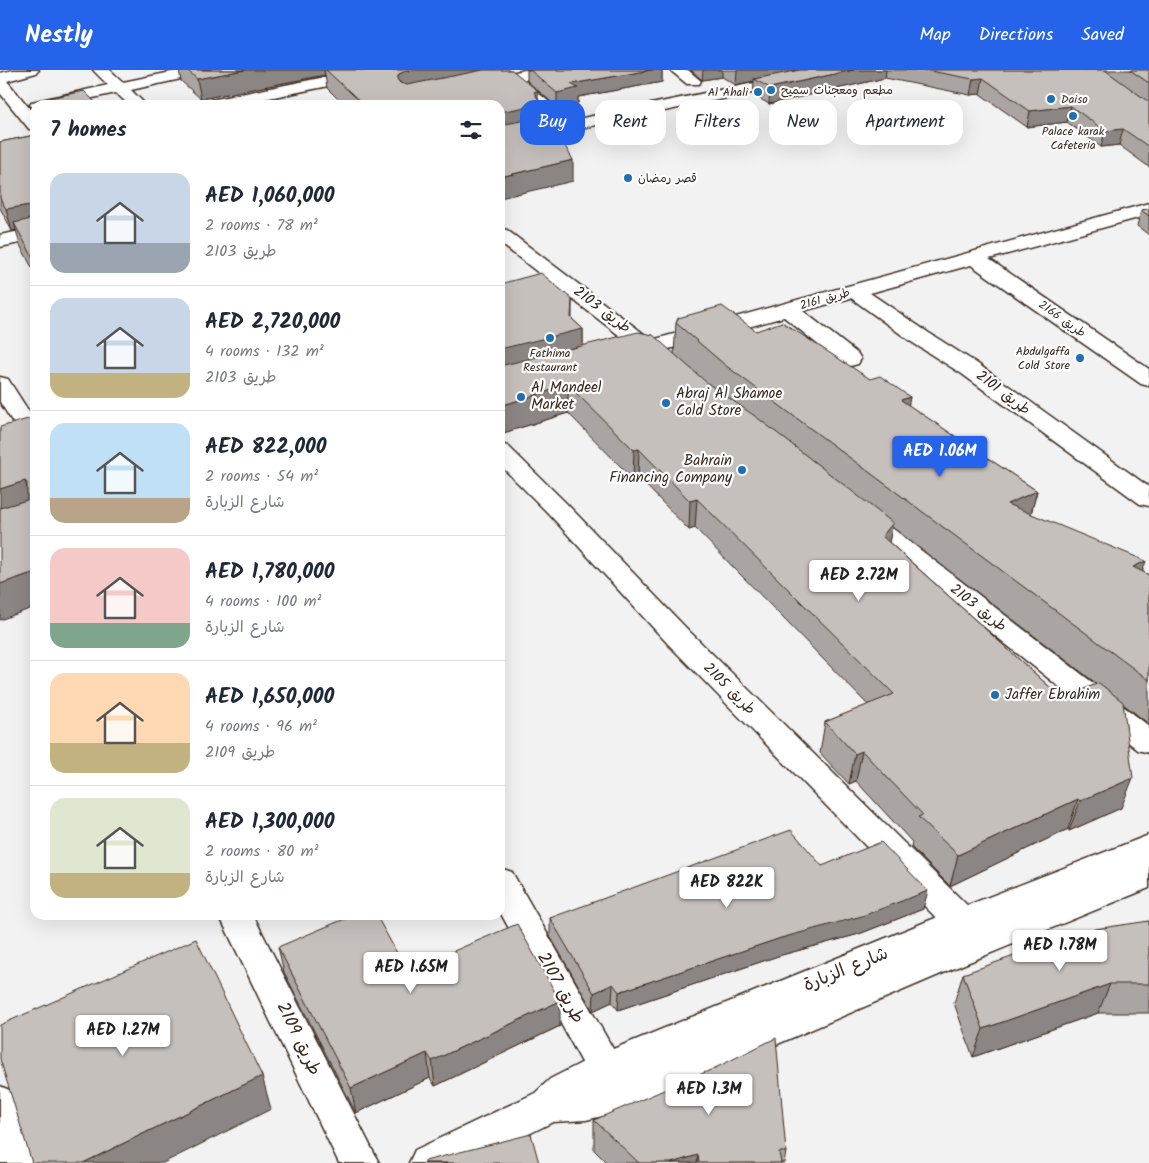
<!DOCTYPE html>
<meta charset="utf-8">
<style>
body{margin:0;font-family:Kalam,"Playpen Sans Arabic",sans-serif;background:#f2f2f3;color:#1f2937;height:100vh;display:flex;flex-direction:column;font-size:19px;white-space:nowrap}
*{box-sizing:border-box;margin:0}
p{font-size:16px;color:#747a83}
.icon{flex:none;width:28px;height:28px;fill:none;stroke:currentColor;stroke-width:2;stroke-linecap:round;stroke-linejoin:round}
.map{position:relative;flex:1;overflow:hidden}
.drawer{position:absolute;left:30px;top:30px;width:475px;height:820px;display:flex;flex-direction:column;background:#fff;border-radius:15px;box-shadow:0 5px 20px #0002}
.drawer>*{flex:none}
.hud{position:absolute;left:520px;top:30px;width:475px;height:45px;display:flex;gap:10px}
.price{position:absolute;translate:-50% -42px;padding:0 11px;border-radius:5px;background:#fff;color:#222;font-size:16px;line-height:32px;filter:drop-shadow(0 1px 2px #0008)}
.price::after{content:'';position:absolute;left:50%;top:30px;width:15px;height:11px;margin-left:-8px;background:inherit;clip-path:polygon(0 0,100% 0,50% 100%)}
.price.current{background:#2563eb;color:#fff}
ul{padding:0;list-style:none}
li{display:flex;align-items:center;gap:15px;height:125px;padding:0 20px}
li+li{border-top:1px solid #e0e1e3}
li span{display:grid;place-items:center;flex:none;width:140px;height:100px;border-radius:15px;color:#555}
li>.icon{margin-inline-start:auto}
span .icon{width:60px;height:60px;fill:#fffc;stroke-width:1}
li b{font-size:21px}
h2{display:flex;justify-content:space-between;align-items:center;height:60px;padding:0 20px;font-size:21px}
.chip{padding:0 18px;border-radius:15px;background:#fff;box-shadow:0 5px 20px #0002;font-size:18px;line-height:45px}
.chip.current{background:#2563eb;color:#fff}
header{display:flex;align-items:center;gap:30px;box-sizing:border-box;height:70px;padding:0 25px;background:#2563eb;color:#fff}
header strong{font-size:24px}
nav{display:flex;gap:28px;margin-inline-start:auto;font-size:18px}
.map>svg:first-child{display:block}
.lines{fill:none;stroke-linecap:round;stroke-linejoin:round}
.minor-casing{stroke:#3b2a1e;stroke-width:3}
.tertiary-casing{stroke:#3b2a1e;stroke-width:3}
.minor{fill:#fff;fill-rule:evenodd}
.tertiary{fill:#fff;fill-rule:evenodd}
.wall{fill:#aaa5a3;stroke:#3b2a1e;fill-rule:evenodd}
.shaded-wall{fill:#8b8684;stroke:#3b2a1e}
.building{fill:#c6c0bd;stroke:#3b2a1e}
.poi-dot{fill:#1f6fb2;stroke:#fff;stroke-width:2}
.labels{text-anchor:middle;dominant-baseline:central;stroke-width:4.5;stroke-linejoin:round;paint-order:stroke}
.far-poi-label{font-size:12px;fill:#3b2a1e;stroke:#fff;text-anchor:start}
.far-street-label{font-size:12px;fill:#3b2a1e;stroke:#fff}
.street-label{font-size:15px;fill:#3b2a1e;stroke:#fff}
.poi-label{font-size:15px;fill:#3b2a1e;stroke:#fff;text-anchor:start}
.near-street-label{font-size:18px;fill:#3b2a1e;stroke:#fff}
</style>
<header>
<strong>Nestly</strong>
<nav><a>Map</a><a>Directions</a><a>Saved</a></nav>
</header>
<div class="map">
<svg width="1149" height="1093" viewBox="0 0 1149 1093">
<rect width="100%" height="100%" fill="#f3f2f2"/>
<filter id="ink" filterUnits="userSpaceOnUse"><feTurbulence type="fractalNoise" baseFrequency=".02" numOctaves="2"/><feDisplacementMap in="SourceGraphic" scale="10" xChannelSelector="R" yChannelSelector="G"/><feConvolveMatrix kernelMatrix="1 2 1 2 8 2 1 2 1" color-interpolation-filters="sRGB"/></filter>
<g filter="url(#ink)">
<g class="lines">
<defs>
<path id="minor" d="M 13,0 L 39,0 L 36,3 L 7,11 L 35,45 L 35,60 L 29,59 L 0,23 L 0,3 Z
M 93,0 L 110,0 L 123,12 L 181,0 L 211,0 L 208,3 L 131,20 L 146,35 L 129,35 L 116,23 L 61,35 L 35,35 L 35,39 L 30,35 L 32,32 L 108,15 Z
M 360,0 L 391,0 L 388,3 L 383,5 L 235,35 L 203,35 L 205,32 L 211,30 Z
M 525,0 L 557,0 L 554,3 L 523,10 L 555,37 L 557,40 L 555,43 L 543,43 L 508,13 L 483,18 L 477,16 L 475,13 L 477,10 Z
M 670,0 L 688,0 L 701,11 L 699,14 L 687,14 Z
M 1149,133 L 1149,145 L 989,189 L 1149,299 L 1149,316 L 1141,314 L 971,195 L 870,223 L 929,263 L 978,294 L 1149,417 L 1149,436 L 1140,434 L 962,304 L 913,273 L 851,228 L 803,241 L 858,284 L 861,289 L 858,294 L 850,296 L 842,294 L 784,247 L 665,280 L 672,287 L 669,292 C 658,294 653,292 645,285 L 637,287 L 629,286 L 626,281 L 633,276 L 500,173 L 500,158 L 507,160 L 652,270 Z
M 0,307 L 8,309 L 35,351 L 35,377 L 27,375 L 0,332 Z
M 500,374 L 508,376 L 566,433 L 688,560 L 974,842 L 979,852 L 974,862 L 962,866 L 950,862 L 668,574 L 548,443 L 500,395 Z
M 861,438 L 870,441 L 1149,656 L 1149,683 L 1138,680 L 852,451 L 848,446 L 852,441 Z
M 500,798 L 512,802 L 628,1005 L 634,1017 L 628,1029 L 615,1034 L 602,1029 L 500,842 Z
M 219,845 L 253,845 L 379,1093 L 339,1093 Z
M 0,1016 L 14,1022 L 37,1093 L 0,1093 Z"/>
<path id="tertiary" d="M 817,0 L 847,0 L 844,3 L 839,5 L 500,75 L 500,65 Z
M 35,158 L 35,170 L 0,177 L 0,165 Z
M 1149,765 L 1149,818 L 962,895 L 619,1042 L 586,1050 L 553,1052 L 470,1093 L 409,1093 L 415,1080 L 535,1023 L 550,1009 L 591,988 L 950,842 Z"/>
</defs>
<use href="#minor" class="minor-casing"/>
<use href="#tertiary" class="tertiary-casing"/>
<use href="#minor" class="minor"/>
<use href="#tertiary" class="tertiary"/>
</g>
<path class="wall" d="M 179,0 L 512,0 L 538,28 L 542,48 L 573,111 L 500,35 L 344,35 L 327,18 L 325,5 L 201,29 L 181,11 Z
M 527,0 L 662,0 L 662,12 L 578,27 L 578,33 L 557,37 L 527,11 Z
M 691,0 L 1149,0 L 1149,97 L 1119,75 L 1101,77 L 1067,52 L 1027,57 L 980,24 L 970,25 L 885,8 L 769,34 L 753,25 L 754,11 L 736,15 L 722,7 L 702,10 Z
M 35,65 L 35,203 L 20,175 L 16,160 L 12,161 L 0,138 L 0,72 Z
M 1149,139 L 1149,165 L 1137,156 L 1141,140 Z
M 500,214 L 572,249 L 583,259 L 583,276 L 674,284 L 676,253 L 756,261 L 870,309 L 910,327 L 908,335 L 1037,421 L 1031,444 L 1149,505 L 1149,654 L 1123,634 L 1121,738 L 1069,761 L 1068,759 L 950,816 L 911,777 L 912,772 L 856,711 L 849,714 L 820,683 L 825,652 L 868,635 L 695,458 L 689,460 L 638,407 L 633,409 L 568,343 L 500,364 ZM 892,457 L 1097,614 L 1062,628 L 889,472 Z
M 822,796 L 923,839 L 859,864 L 778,886 L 618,940 L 612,932 L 593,941 L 550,866 L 550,848 Z
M 1149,851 L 1149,943 L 1098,943 L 973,987 L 954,933 L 963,904 Z
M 278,877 L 407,901 L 560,956 L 435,1016 L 430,1008 L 356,1043 L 284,902 Z
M 594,1050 L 786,1082 L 784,1093 L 607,1093 L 594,1080 Z"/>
<path class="shaded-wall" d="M 244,0 L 324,0 L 325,5 L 201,29 L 197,9 Z
M 414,0 L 495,0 L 408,21 L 397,9 L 399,4 L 406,1 Z
M 651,0 L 662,0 L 662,12 L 578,27 L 578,33 L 557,37 L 557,23 L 571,14 Z
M 703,0 L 722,0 L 722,7 L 702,10 Z
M 737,0 L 808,0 L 754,9 L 754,11 L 736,15 Z
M 853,0 L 886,0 L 885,8 L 769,34 L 770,18 Z
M 983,8 L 980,24 L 970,25 L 973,9 Z
M 538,21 L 538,35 L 541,34 L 542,55 L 500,63 L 500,42 L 534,22 Z
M 1071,36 L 1067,52 L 1027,57 L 1030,41 Z
M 1123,59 L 1119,75 L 1101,77 L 1105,61 Z
M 573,90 L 573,111 L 500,128 L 500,107 Z
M 30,135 L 35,152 L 14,153 L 16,160 L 12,161 L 6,139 Z
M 572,229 L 572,255 L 583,259 L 583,286 L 500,307 L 500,279 L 571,248 Z
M 568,315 L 568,343 L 500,364 L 500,336 Z
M 910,327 L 904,359 L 901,330 Z
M 639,379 L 638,407 L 633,409 L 634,380 Z
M 25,411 L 34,442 L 0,452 L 0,419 Z
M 1037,421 L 1028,454 L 1007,434 Z
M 697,429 L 695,458 L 689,460 L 690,431 Z
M 893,453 L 887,482 L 882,466 Z
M 1146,491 L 1135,525 L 1133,497 Z
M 35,502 L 35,537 L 0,550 L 0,514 Z
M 862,681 L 856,711 L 849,714 L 855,684 Z
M 1133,708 L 1121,738 L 1069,761 L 1080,731 Z
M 1078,729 L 1068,759 L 950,816 L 958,785 Z
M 928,821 L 923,839 L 859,864 L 778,886 L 618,940 L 619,922 L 781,868 Z
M 613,914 L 612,932 L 593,941 L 594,923 Z
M 1110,914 L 1098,943 L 973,987 L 983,959 Z
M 560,931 L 560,956 L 435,1016 L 432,991 Z
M 427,983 L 430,1008 L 356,1043 L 351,1018 Z
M 262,1006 L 271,1039 L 163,1093 L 83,1093 Z
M 698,1085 L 697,1093 L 671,1093 Z"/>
<path class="building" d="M 187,0 L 244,0 L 197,9 Z
M 326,0 L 414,0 L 406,1 L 399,4 L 397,9 L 400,13 L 407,15 L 483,0 L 512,0 L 538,21 L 534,22 L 541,34 L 500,42 L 500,35 L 364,35 Z
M 530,0 L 651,0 L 571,14 L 578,18 L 557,23 Z
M 800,0 L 853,0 L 770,18 L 754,9 Z
M 925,0 L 1105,0 L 1146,30 L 1149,31 L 1149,77 L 1123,59 L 1105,61 L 1071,36 L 1030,41 L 983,8 L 973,9 Z
M 1130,0 L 1149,0 L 1149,13 Z
M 84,21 L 98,35 L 43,35 L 39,30 Z
M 548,46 L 573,90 L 500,107 L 500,55 Z
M 35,65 L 35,191 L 14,153 L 31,149 L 30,135 L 6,139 L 0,128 L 0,72 Z
M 1149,139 L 1149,146 L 1141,140 Z
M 541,203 L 572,229 L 571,248 L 583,259 L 500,279 L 500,214 Z
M 722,236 L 756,261 L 782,252 L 870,309 L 880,306 L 910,327 L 901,330 L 1037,421 L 1007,434 L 1146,491 L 1133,497 L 1149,505 L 1149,610 L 725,295 L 676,253 L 678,248 Z
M 638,262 L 653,265 L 706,312 L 759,349 L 893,453 L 882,466 L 1062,628 L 1099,613 L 1123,632 L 1133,708 L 1080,731 L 1078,729 L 958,785 L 918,747 L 923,745 L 862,681 L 855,684 L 825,652 L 894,624 L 697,429 L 690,431 L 639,379 L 634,380 L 568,315 L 500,336 L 500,296 Z
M 35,347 L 35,502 L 0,514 L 0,438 L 27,430 L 27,413 L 25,411 L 0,419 L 0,357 Z
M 791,760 L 822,796 L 881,772 L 928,821 L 862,846 L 781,868 L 619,922 L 613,914 L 594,923 L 550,848 Z
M 354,845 L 376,845 L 407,901 L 517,854 L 560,931 L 432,991 L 427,983 L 351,1018 L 278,877 Z
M 1149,851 L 1149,914 L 1110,914 L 983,959 L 963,904 L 1088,860 Z
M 196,869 L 262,1006 L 83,1093 L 32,1093 L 0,989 L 0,955 Z
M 776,968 L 786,1082 L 779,1082 L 781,1093 L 699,1093 L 698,1085 L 671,1093 L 639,1093 L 594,1050 L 713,999 Z
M 531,1064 L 539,1093 L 425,1093 L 425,1091 Z"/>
</g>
<g class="poi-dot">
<circle cx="771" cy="20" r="5"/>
<circle cx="758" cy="22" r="5"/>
<circle cx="1051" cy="29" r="5"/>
<circle cx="1073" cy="46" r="5"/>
<circle cx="628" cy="108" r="5"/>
<circle cx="550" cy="268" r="5"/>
<circle cx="1080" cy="288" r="5"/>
<circle cx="521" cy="327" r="5"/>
<circle cx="666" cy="333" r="5"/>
<circle cx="742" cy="400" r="5"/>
<circle cx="995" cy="625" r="5"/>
</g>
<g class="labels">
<g class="far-poi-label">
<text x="781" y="20">مطعم ومعجنات سميح</text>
<text x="748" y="22" text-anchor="end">Al Ahali</text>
<text x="1061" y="29">Daiso</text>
<text x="1073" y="61" text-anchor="middle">Palace karak<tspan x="1073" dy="14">Cafeteria</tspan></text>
<text x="638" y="108">قصر رمضان</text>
<text x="1070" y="281" text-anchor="end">Abdulgaffa<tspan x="1070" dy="14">Cold Store</tspan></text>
<text x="550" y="283" text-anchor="middle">Fathima<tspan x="550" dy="14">Restaurant</tspan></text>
</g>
<g class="far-street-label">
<text transform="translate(825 229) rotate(-16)">طريق 2161</text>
<text transform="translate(1062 249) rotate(35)">طريق 2166</text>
</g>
<g class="street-label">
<text transform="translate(602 240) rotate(37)">طريق 2103</text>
<text transform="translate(1003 323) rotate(37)">طريق 2101</text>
<text transform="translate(978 538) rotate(38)">طريق 2103</text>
<text transform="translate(729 619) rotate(45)">طريق 2105</text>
</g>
<g class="poi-label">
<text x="531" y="318">Al Mandeel<tspan x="531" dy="17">Market</tspan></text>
<text x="676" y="324">Abraj Al Shamoe<tspan x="676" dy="17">Cold Store</tspan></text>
<text x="732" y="391" text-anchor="end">Bahrain<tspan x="732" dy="17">Financing Company</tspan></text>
<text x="1005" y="625">Jaffer Ebrahim</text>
</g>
<g class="near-street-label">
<text transform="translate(846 900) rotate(-22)">شارع الزبارة</text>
<text transform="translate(560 918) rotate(61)">طريق 2107</text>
<text transform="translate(298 969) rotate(64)">طريق 2109</text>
</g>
</g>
</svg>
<b class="price current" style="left:940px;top:408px">AED 1.06M</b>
<b class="price" style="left:859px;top:532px">AED 2.72M</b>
<b class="price" style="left:727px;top:839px">AED 822K</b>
<b class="price" style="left:1060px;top:902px">AED 1.78M</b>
<b class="price" style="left:411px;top:924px">AED 1.65M</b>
<b class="price" style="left:123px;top:987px">AED 1.27M</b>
<b class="price" style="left:709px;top:1046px">AED 1.3M</b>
<div class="hud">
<a class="chip current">Buy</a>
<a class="chip">Rent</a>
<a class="chip">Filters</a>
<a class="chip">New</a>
<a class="chip">Apartment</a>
</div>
<section class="drawer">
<h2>7 homes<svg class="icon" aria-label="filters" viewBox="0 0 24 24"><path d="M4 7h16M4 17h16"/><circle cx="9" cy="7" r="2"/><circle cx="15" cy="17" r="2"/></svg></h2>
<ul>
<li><span style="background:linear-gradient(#c9d6e8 70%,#9aa5b1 0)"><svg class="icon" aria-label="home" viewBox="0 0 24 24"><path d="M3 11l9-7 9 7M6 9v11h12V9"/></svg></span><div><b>AED 1,060,000</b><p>2 rooms · 78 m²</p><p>طريق 2103</p></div></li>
<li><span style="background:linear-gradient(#c9d6e8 75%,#c2b280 0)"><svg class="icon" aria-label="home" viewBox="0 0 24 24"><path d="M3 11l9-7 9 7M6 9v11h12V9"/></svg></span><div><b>AED 2,720,000</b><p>4 rooms · 132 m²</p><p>طريق 2103</p></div></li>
<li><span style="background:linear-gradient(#bfe0f5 75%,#b9a48a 0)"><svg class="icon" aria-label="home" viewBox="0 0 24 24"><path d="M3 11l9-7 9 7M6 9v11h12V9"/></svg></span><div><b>AED 822,000</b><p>2 rooms · 54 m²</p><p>شارع الزبارة</p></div></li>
<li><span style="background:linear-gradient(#f6c9c9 75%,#7fa58c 0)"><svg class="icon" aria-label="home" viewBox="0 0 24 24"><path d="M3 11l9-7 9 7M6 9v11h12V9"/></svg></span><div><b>AED 1,780,000</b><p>4 rooms · 100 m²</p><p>شارع الزبارة</p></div></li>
<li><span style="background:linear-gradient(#ffd9b3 70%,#c2b280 0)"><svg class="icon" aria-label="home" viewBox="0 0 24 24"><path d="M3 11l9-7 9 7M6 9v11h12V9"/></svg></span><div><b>AED 1,650,000</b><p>4 rooms · 96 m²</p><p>طريق 2109</p></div></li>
<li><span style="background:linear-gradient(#dfe7d0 75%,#c2b280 0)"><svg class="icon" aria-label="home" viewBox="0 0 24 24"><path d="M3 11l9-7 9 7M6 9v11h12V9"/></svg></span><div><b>AED 1,300,000</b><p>2 rooms · 80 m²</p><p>شارع الزبارة</p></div></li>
</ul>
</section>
</div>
